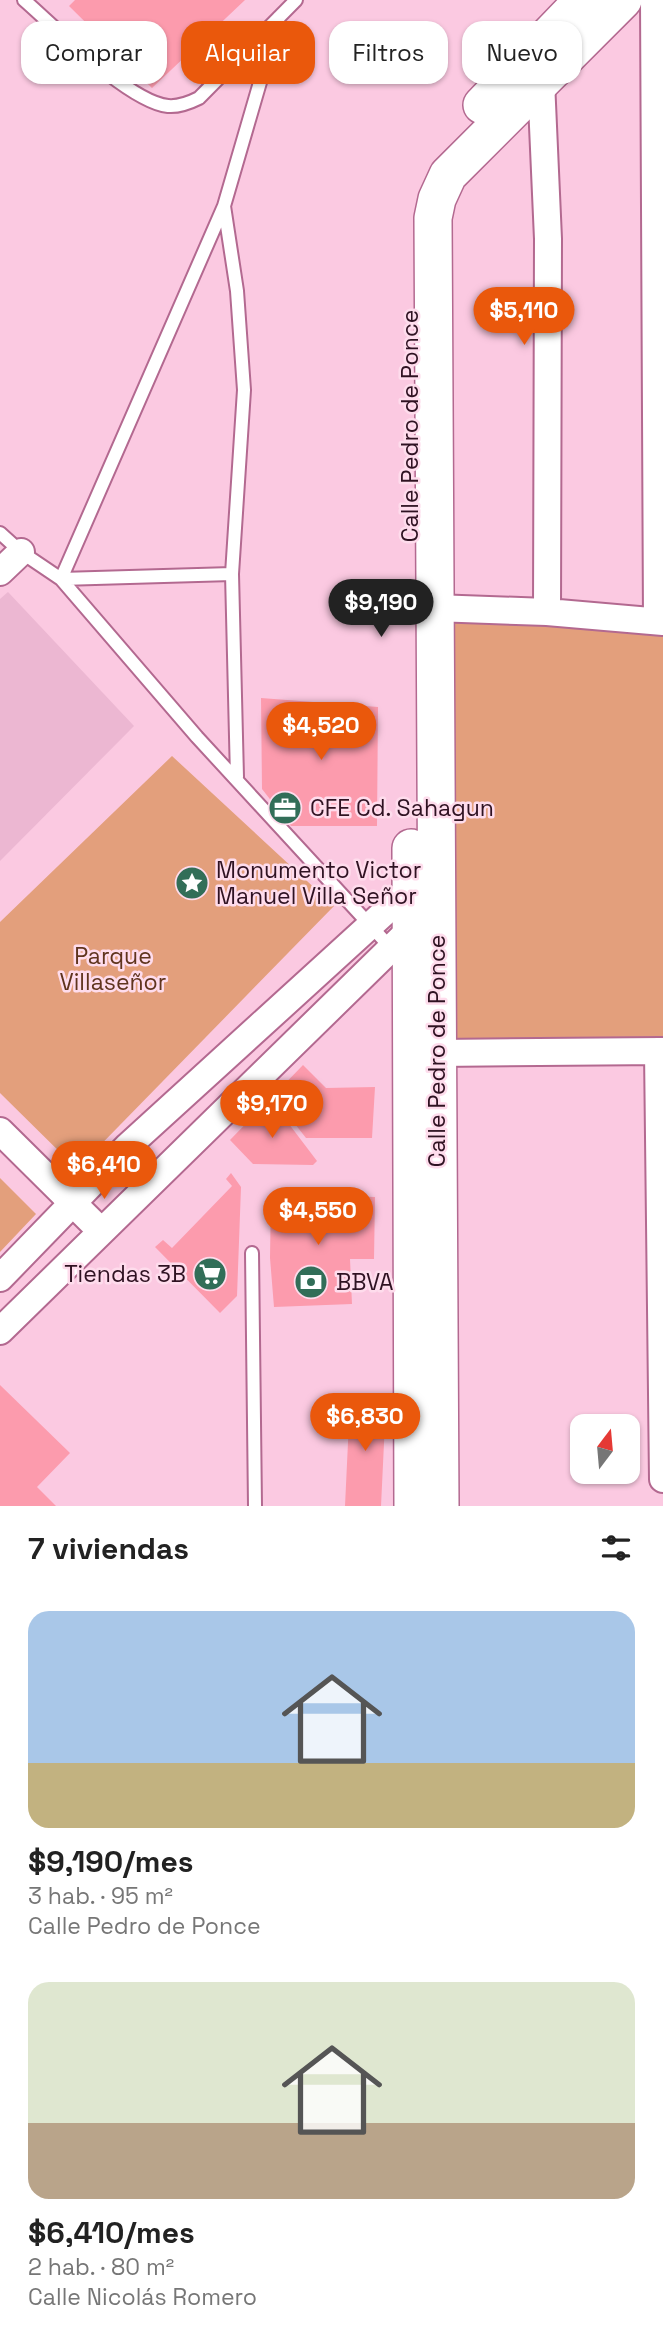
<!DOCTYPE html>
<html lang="es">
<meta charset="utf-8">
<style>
body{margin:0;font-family:"Space Grotesk",sans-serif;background:#f2f2f2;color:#222;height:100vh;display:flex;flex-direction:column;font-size:26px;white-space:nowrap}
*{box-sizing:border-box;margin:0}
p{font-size:23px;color:#767676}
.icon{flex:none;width:38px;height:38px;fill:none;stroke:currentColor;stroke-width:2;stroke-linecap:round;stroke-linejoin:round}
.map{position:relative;height:1506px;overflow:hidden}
.panel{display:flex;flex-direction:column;background:#fff;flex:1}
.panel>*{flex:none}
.banner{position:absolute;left:21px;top:21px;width:621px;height:63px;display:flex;gap:14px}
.needle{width:46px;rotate:16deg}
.buttons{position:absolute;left:570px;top:1414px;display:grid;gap:14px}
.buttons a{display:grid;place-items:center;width:70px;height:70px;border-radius:14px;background:#fff;box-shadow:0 2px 5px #0004;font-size:35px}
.price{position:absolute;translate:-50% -60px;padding:0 16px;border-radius:24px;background:#ea580c;color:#fff;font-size:23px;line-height:46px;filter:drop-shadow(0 2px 4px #0008)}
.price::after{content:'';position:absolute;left:50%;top:42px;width:21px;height:16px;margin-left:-10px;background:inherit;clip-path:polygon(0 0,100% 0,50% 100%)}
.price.active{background:#222;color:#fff}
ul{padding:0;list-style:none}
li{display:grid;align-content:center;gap:14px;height:371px;padding:0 28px}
li span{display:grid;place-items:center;height:217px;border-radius:21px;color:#555}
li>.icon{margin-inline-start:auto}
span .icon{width:126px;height:126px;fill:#fffc;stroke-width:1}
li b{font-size:30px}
h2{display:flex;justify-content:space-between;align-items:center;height:84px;padding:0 28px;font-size:30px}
.pill{padding:0 24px;border-radius:21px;background:#fff;box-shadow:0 2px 5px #0004;font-size:24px;line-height:63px}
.pill.active{background:#ea580c;color:#fff}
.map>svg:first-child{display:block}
.built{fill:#ecb7d2}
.green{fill:#e39f7c}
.building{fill:#fc9bad}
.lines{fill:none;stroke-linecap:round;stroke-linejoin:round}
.lane-casing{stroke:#b36990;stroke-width:16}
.street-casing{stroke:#b36990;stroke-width:30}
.secondary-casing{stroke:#b36990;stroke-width:40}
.lane{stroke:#fff;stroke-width:12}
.street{stroke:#fff;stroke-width:26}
.secondary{stroke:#fff;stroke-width:37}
.labels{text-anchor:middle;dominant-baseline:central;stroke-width:5;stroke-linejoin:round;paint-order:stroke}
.street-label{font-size:23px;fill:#2f1222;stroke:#fedcec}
.poi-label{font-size:23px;fill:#2f1222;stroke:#fedcec;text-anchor:start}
.park-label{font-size:23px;fill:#5f341d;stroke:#fedcec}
</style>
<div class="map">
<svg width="663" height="1506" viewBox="0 0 663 1506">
<rect width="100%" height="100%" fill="#fbc9e1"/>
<path class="built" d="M 8,592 L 134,726 L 0,861 L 0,599 Z"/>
<path class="green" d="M 434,608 L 663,630 L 663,1051 L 437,1048 Z
M 172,756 L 334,906 L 77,1169 L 0,1093 L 0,922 Z
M 0,1178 L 36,1214 L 0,1252 Z"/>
<path class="building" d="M 75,0 L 245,0 L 152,88 L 69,6 Z
M 261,698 L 378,707 L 377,826 L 291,826 L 262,789 Z
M 303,1065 L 326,1088 L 375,1087 L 372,1138 L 306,1138 L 273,1096 Z
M 270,1099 L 317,1161 L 313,1165 L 253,1164 L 230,1140 Z
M 231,1173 L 241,1187 L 237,1296 L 220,1313 L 155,1247 L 163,1240 L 172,1248 L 232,1186 L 226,1179 Z
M 271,1194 L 375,1197 L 374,1259 L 350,1259 L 352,1304 L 274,1307 L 270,1258 Z
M 0,1385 L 70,1453 L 37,1487 L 56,1506 L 0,1506 Z
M 350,1400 L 386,1401 L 381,1506 L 345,1506 Z"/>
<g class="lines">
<defs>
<path id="lane" d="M 24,0 C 55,27 129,102 168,106 C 179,107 189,103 199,98 L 296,0
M 224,206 L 61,579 L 232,574
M 0,533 L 21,552 L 61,579 L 197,737 L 391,948
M 237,777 L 232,574 L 244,390 L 237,291 L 224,206 L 279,17
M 252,1253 L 255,1506"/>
<path id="street" d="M 654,0 L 657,621
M 541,81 L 548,239 L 547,612
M 0,572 L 21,552
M 434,608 L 547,612 L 663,622
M 658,1051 L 663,1479
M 437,1053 L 663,1051
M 0,1131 L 101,1231
M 0,1278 L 128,1146 L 419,881
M 0,1331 L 419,921"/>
<path id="secondary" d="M 482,105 L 583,0
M 411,848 L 413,1506
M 440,1506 L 433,218 L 437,199 L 448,175 L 623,0"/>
</defs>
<use href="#lane" class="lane-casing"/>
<use href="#street" class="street-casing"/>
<use href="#secondary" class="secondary-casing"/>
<use href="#lane" class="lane"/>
<use href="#street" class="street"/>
<use href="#secondary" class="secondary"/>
</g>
<defs>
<symbol id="office-disc" viewBox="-11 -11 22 22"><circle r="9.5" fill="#326e58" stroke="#fedcec"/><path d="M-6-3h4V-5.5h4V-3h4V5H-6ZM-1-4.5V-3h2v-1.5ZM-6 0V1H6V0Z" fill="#fff"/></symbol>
<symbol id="sight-disc" viewBox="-11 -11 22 22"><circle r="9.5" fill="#326e58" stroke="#fedcec"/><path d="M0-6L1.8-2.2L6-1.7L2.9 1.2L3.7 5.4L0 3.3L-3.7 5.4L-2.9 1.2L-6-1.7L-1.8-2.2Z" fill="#fff"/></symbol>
<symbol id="supermarket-disc" viewBox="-11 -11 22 22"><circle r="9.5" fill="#326e58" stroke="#fedcec"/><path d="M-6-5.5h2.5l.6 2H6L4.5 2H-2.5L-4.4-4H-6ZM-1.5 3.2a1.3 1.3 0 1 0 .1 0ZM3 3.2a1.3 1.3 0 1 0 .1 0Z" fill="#fff"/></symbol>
<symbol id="bank-disc" viewBox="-11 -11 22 22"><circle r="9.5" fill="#326e58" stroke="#fedcec"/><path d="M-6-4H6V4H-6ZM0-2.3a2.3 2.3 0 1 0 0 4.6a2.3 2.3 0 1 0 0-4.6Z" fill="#fff"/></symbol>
</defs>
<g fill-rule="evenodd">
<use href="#office-disc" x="266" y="789" width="38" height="38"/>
<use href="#sight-disc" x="173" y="864" width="38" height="38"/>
<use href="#supermarket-disc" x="191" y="1255" width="38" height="38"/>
<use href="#bank-disc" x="292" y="1263" width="38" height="38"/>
</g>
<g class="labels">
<g class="street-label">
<text transform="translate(410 426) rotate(-90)">Calle Pedro de Ponce</text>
<text transform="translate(437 1051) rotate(-90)">Calle Pedro de Ponce</text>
</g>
<g class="poi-label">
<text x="310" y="808">CFE Cd. Sahagun</text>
<text x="216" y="870">Monumento Victor<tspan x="216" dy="26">Manuel Villa Señor</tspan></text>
<text x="186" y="1274" text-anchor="end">Tiendas 3B</text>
<text x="336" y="1282">BBVA</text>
</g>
<g class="park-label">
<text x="113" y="956">Parque<tspan x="113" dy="26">Villaseñor</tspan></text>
</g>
</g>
</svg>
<div class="buttons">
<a><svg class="needle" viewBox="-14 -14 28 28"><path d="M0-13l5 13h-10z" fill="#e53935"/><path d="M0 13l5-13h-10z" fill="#767676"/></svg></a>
</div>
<b class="price" style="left:524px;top:347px">$5,110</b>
<b class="price active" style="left:381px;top:639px">$9,190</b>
<b class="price" style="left:321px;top:762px">$4,520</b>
<b class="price" style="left:272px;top:1140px">$9,170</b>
<b class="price" style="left:104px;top:1201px">$6,410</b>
<b class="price" style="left:318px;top:1247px">$4,550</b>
<b class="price" style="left:365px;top:1453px">$6,830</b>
<div class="banner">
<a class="pill">Comprar</a>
<a class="pill active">Alquilar</a>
<a class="pill">Filtros</a>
<a class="pill">Nuevo</a>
</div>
</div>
<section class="panel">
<h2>7 viviendas<svg class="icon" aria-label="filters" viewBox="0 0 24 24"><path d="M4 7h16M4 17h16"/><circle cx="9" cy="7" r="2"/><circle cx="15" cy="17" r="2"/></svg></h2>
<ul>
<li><span style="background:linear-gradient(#a9c7e8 70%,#c2b280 0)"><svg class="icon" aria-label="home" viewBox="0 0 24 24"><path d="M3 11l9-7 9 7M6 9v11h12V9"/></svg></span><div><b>$9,190/mes</b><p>3 hab. · 95 m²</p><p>Calle Pedro de Ponce</p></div></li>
<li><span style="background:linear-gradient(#dfe7d0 65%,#b9a48a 0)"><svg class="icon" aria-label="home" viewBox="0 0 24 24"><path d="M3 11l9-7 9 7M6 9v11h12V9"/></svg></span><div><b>$6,410/mes</b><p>2 hab. · 80 m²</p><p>Calle Nicolás Romero</p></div></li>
</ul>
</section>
